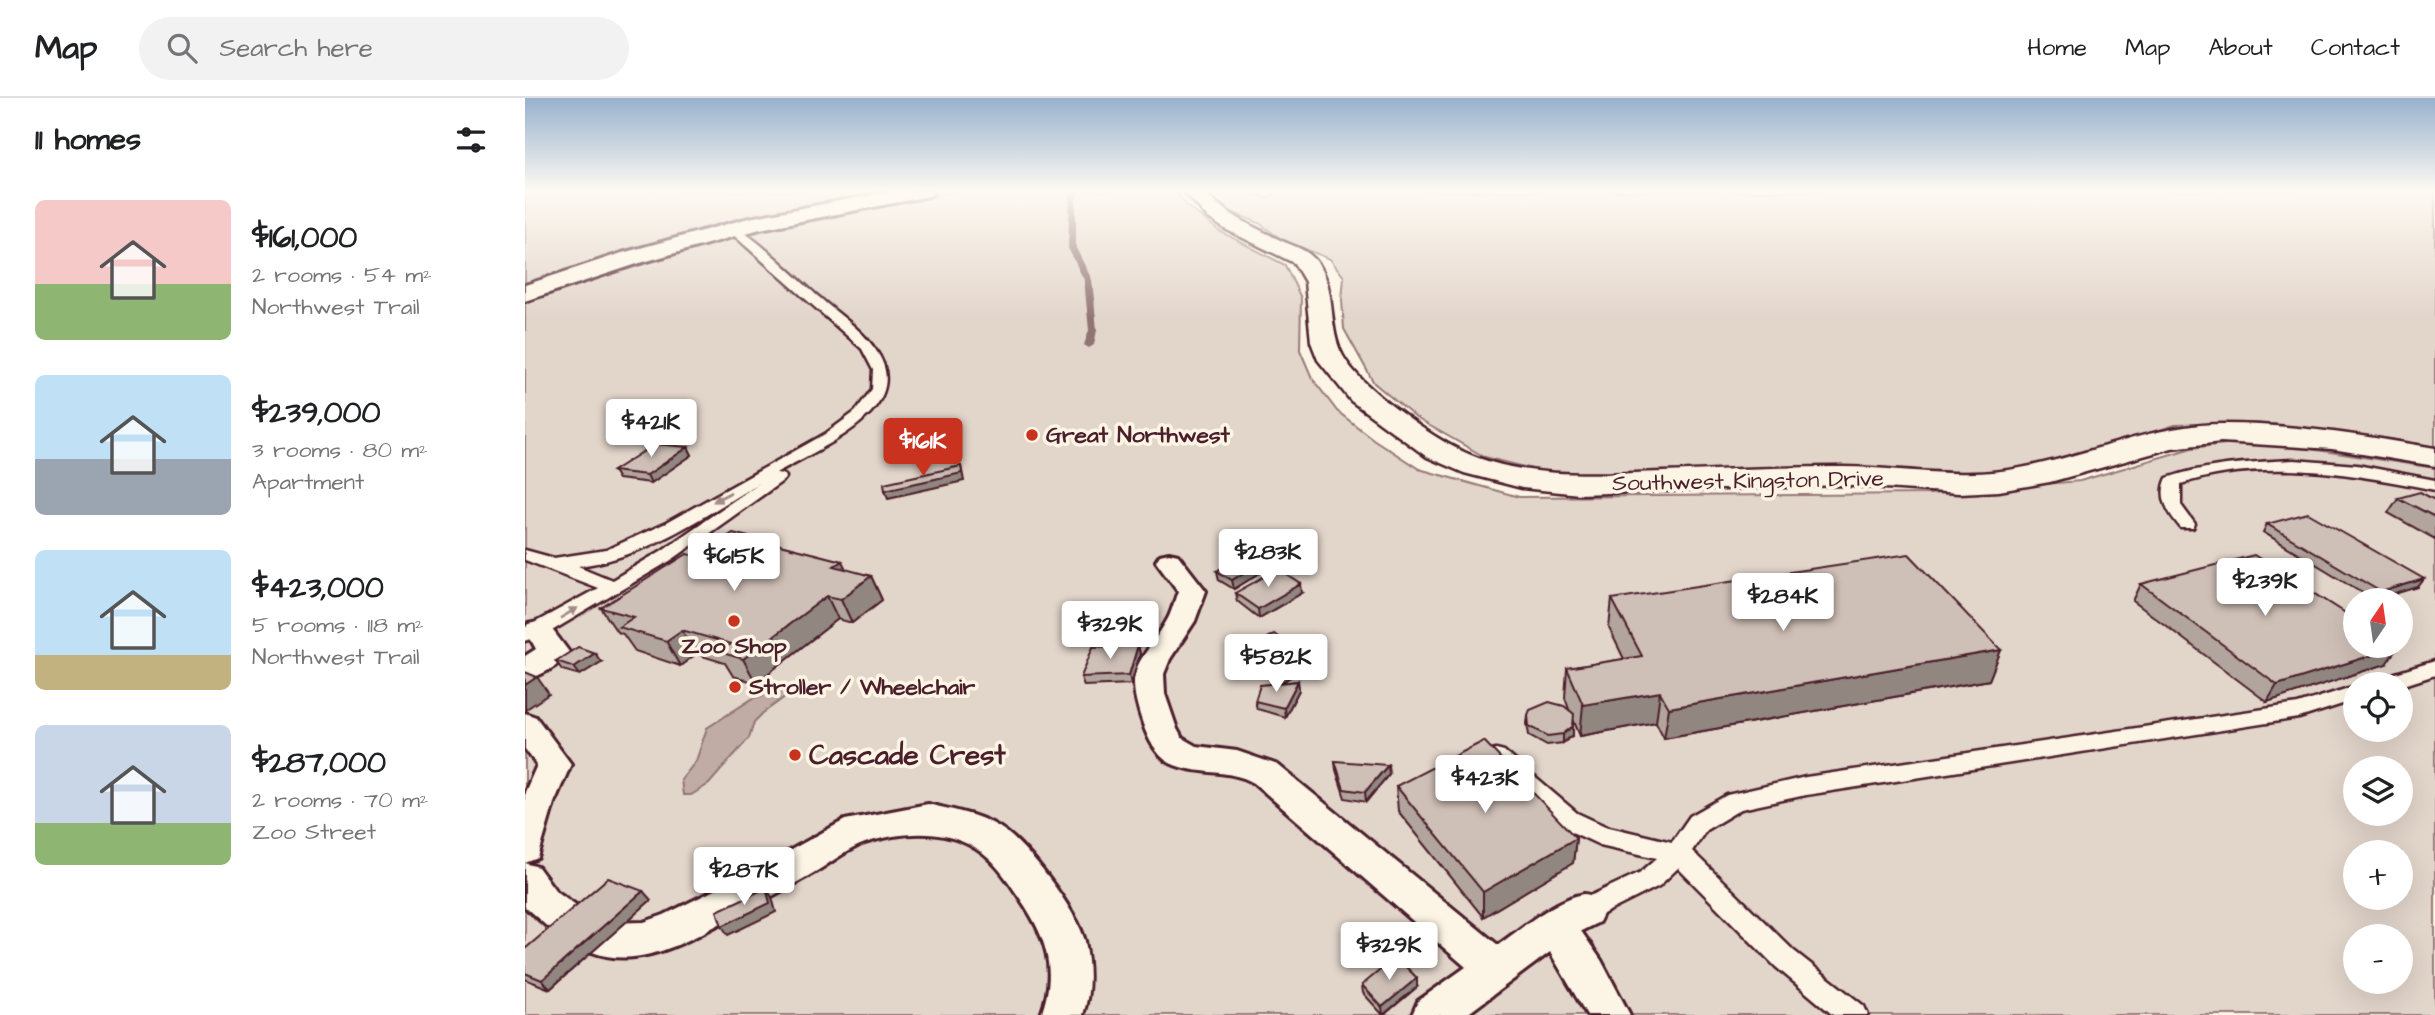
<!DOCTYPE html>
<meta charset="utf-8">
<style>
body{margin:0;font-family:"Architects Daughter",sans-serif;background:#f2f2f2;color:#202124;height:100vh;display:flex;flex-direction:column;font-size:26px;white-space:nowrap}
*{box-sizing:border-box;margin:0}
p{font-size:23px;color:#757577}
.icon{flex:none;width:38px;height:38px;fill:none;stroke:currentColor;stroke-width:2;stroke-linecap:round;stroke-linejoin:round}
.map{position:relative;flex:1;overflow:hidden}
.details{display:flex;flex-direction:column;background:#fff;width:525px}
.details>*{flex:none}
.needle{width:46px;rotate:13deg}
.tools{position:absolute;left:1818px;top:490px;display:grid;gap:14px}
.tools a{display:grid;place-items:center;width:70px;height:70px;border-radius:50%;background:#fff;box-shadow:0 7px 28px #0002;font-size:35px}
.price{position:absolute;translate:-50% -60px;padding:0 16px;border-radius:7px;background:#fff;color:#222;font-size:23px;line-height:46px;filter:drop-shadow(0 2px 4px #0008)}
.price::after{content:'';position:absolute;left:50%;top:42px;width:21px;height:16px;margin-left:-10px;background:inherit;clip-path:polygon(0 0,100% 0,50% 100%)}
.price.active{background:#c8321e;color:#fff}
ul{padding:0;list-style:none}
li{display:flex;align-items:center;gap:21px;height:175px;padding:0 35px}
li span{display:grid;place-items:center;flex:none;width:196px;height:140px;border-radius:10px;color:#555}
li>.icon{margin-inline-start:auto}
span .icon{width:84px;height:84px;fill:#fffc;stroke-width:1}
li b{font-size:30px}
h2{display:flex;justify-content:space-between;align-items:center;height:84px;padding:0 35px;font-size:30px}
header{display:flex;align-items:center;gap:42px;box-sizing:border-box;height:98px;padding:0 35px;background:#fff;border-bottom:2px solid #e0e0e0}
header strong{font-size:33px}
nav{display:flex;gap:38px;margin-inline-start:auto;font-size:24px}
.search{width:490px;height:63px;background:#f2f2f2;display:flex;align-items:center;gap:18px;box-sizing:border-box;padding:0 24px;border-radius:38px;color:#757577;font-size:26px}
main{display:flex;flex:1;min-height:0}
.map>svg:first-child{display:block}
.green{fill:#e2d5ca;stroke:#967a7a;stroke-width:2;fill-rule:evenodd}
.water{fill:#c0aca5;stroke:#917474;stroke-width:2}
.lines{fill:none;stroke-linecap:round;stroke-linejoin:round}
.stream{fill:#917474;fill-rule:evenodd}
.service-casing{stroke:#4a1f2b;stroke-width:5}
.pedestrian-casing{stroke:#4a1f2b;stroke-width:6}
.minor-casing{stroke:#4a1f2b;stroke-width:5}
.tertiary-casing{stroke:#4a1f2b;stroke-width:6}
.service{fill:#fcf5e5;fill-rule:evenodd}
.pedestrian{fill:#fcf5e5;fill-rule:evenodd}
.minor{fill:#fcf5e5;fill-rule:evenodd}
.tertiary{fill:#fcf5e5;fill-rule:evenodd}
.wall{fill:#b2a59d;stroke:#4a1f2b;stroke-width:2}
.shaded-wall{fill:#918680;stroke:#4a1f2b;stroke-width:2}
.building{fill:#cfc0b7;stroke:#4a1f2b;stroke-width:2}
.oneway{fill:#a38a88}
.poi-dot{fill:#c8321e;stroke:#fcf5e5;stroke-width:2.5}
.labels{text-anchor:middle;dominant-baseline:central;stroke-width:7;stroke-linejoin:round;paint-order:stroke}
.poi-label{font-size:23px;font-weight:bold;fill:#4a1f2b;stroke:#fcf5e5;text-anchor:start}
.street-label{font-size:23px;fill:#4a1f2b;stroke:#fcf5e5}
.near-poi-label{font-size:28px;font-weight:bold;fill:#4a1f2b;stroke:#fcf5e5;text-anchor:start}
</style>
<header>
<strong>Map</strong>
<div class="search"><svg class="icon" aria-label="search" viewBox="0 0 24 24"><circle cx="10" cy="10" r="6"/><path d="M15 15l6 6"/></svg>Search here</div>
<nav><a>Home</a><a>Map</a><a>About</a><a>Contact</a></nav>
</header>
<main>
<section class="details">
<h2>11 homes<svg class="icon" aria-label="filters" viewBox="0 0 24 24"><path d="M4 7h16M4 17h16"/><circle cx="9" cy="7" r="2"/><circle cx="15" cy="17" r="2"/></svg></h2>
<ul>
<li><span style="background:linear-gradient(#f6c9c9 60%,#8fb573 0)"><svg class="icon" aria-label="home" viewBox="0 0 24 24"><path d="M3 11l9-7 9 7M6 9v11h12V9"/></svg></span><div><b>$161,000</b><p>2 rooms · 54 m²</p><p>Northwest Trail</p></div></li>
<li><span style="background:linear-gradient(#bfe0f5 60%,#9aa5b1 0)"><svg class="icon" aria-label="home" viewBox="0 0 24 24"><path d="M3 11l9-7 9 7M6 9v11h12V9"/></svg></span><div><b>$239,000</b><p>3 rooms · 80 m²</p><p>Apartment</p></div></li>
<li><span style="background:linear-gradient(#bfe0f5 75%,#c2b280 0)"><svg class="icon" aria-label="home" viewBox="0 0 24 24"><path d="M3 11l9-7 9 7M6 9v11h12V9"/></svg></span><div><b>$423,000</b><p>5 rooms · 118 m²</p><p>Northwest Trail</p></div></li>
<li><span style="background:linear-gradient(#c9d6e8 70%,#8fb573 0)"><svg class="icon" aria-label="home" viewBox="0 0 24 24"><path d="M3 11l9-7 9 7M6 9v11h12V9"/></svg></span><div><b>$287,000</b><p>2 rooms · 70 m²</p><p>Zoo Street</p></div></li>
</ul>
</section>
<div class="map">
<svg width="1910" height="917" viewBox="0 0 1910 917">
<rect width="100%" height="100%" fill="#fcf5e5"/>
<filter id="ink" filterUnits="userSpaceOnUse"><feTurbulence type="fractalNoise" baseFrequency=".0143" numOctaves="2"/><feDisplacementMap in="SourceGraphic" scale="14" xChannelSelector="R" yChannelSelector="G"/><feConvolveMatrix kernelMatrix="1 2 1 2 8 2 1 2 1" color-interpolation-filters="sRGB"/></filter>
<g filter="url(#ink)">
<path class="green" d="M 0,93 L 408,93 L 406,98 L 430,93 L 650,93 L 661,107 L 694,133 L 760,167 L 776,200 L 775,252 L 787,280 L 812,313 L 848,341 L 894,371 L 994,399 L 1405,396 L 1555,383 L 1667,350 L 1717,344 L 1785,351 L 1910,370 L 1910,917 L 0,917 ZM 1830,502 L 1876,502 L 1876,548 L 1830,548 ZM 1830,586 L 1876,586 L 1876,632 L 1830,632 ZM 1830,670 L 1876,670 L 1876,716 L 1830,716 ZM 1830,754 L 1876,754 L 1876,800 L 1830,800 ZM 1830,838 L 1876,838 L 1876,884 L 1830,884 Z
M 680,93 L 718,93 L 743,100 L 752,93 L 1910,93 L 1910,349 L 1853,339 L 1731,325 L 1650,327 L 1503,374 L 1441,380 L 1083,378 L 1016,373 L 960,359 L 891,320 L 849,285 L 819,231 L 817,202 L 819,179 L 805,161 L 756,141 L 734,125 L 694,109 Z"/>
<path class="water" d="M 260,589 L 267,589 L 268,593 L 238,615 L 229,624 L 224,640 L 184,686 L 166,697 L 158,697 L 156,682 L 171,663 L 182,630 L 227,601 Z"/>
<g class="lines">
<path class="stream" d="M 549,93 L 555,93 L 551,98 L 551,150 L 567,182 L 572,232 L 569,247 L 564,250 L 559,247 L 564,232 L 559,182 L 543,150 L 545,98 Z"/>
<defs>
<path id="service" d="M 208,128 C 228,136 276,184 295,200 C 313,216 336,231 350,251 C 394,312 292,351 251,375 L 259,376 L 261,379 L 259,382 L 148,461 L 20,537 L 0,543 L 0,530 L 73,490 L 0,462 L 0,452 L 29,460 L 81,452 L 141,425 L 300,336 L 330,314 L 347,291 L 348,272 L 337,251 L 204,133 L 204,129 ZM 234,385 L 136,453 L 87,482 L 53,468 C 119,461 179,418 234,385 Z
M 1769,362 L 1832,367 L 1910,382 L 1910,392 C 1829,376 1736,359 1656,386 L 1656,407 L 1670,426 L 1668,430 L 1656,430 C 1643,415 1633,399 1642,380 C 1683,366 1727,364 1769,362 Z
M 1910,563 L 1910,577 L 1876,588 L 1848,586 L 1851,581 Z
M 1830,588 L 1830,602 L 1774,620 L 1281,697 L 1216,711 L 1181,732 L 1167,753 L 1269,853 L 1339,908 L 1343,917 L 1308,917 L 1251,869 L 1153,770 L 1134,788 L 1070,820 L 1061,823 L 1052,820 L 1048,812 L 1052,804 L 1116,774 L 1132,760 L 1075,747 L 1036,729 L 963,665 L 960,659 L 963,653 L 971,651 L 979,653 L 1052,715 L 1080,728 L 1147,744 L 1165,718 L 1202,697 L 1281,679 L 1773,606 Z"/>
<path id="pedestrian" d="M 644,455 L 653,457 L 681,493 L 670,523 L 645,561 L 639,576 L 640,596 L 652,631 L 657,640 L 671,648 L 712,653 L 753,667 L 973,847 C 996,831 1030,801 1059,796 C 1064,796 1069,799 1074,800 L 1080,812 L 1074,824 L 1056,833 L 1076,862 L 1105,917 L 1062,917 L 1025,854 L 941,917 L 887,917 L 893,903 L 941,869 L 729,685 C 704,670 672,678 645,665 C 631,657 623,641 618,626 C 598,568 614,569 641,524 C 647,515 649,503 653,493 L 631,463 L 635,457 Z
M 13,524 L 23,526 L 44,554 C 35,568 15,578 0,582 L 0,558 L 11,551 L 0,531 L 3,526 Z
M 0,615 L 11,619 L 46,666 L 29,705 L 13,760 L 0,765 L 13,769 L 30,792 L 62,815 L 67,827 L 62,839 L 48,844 L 34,839 L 0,809 L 0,694 L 12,667 L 0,651 Z
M 403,706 C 427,712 453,716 474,729 C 501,745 552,813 560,843 C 565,869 566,893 558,917 L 516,917 C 533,871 521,838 494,799 C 481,780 469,761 448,749 C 417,730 374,734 340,745 C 322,751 303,767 285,777 C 252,796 217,814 183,832 C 148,851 106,869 67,854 L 62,842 L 67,830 L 81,825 L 119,824 L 139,817 L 226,774 L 320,722 Z"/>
<path id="minor" d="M 659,93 L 678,93 C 700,115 724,127 753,141 C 762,146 775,149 784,156 C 815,180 800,227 818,258 C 834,287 893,329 923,346 C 988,383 1067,376 1139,374 C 1196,372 1254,369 1311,369 C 1366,368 1421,380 1476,373 C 1551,364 1622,326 1698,326 C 1769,326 1840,338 1910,350 L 1910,368 L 1807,351 L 1696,344 L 1647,350 L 1525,384 L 1474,393 L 1434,395 L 1315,387 L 1054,396 L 997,390 L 939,375 L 902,359 L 826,303 L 793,262 L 786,244 L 780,184 L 769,165 L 700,131 L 682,119 Z"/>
<path id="tertiary" d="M 368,93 L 409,93 L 406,97 L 399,99 L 235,131 L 115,165 L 0,203 L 0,187 L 97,155 L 224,120 Z"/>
</defs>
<use href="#service" class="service-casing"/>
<use href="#pedestrian" class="pedestrian-casing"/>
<use href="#minor" class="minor-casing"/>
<use href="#tertiary" class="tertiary-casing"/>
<use href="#service" class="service"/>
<use href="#pedestrian" class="pedestrian"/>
<use href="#minor" class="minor"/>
<use href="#tertiary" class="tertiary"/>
</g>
<path class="wall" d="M 163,349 L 167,357 L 126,385 L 93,381 L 88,373 Z
M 1873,400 L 1910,402 L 1910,441 L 1863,415 Z
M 1742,426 L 1899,481 L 1893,489 L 1850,502 L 1738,434 Z
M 172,458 L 321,472 L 346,478 L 357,502 L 327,525 L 313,521 L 231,585 L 208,578 L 200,565 L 171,556 L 155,568 L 110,553 L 98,536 L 92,534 L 76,510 Z
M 692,473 L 738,473 L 709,491 L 694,482 Z
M 1616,486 L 1861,566 L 1742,604 L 1608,503 Z
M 710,495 L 777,495 L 734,520 L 712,503 Z
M 1087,501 L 1476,552 L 1464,582 L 1139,640 L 1131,624 L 1055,638 L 1048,621 L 1048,637 L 1038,645 L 1022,647 L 1004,637 L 1002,626 L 1003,617 L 1045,614 L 1040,600 L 1042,570 L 1099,561 L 1084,530 Z
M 613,547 L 615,556 L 606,586 L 559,588 L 556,579 Z
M 719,553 L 781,560 L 782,569 L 755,585 L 773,583 L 774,592 L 760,619 L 732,611 L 730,603 L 751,586 L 721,562 Z
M 31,563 L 76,564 L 55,577 L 37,572 Z
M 810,663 L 864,676 L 841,704 L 820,700 L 811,672 Z
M 871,688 L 1051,740 L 1048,765 L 958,819 L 873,713 Z
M 126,802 L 25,891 L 0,881 L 0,851 Z
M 837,887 L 892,889 L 859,917 L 858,917 L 838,895 Z"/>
<path class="shaded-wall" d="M 163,349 L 167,357 L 126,385 L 122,377 Z
M 436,368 L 439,383 L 363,400 L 360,392 Z
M 317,463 L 328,486 L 309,468 Z
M 736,464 L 738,473 L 709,491 L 707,482 Z
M 346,478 L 357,502 L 327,525 L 316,501 Z
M 1899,481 L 1893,489 L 1851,502 L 1856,494 Z
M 776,486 L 777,495 L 734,520 L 733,511 Z
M 302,498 L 313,521 L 231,585 L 218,561 Z
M 157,532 L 171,556 L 155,568 L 141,543 Z
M 613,547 L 615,556 L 606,586 L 604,577 Z
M 1873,549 L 1861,566 L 1742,604 L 1752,587 Z
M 1476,552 L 1464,582 L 1139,640 L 1144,610 Z
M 70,555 L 76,564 L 55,577 L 49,569 Z
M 781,560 L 782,569 L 752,587 L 751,578 Z
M 12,579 L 24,596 L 0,612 L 0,587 Z
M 773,583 L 774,592 L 760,619 L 759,610 Z
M 1135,594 L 1131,624 L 1055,638 L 1058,607 Z
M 1048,628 L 1048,637 L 1038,645 L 1038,636 Z
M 863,667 L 864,676 L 841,704 L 840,694 Z
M 1051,740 L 1048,765 L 958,819 L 958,794 Z
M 241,790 L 247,799 L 251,814 L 203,837 L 197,828 Z
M 118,793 L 126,802 L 25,891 L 17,882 Z
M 892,880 L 892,889 L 858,917 L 857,909 Z"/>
<path class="building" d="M 130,346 L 163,349 L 122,377 L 88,373 Z
M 436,368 L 437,375 L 360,392 L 359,385 Z
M 1895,394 L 1910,402 L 1910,419 L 1873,400 Z
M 1783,415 L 1899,481 L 1856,494 L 1742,426 Z
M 208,435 L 317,463 L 309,468 L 346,478 L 316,501 L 302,498 L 218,561 L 194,554 L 206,546 L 157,532 L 141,543 L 94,529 L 109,519 L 76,510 L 162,456 L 172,458 Z
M 722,456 L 736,464 L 707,482 L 692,473 Z
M 1384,456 L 1476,552 L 1144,610 L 1135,594 L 1058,607 L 1042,570 L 1117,558 L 1087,501 Z
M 1729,457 L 1830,521 L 1830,548 L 1871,548 L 1873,549 L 1752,587 L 1616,486 Z
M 753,471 L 776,486 L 733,511 L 710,495 Z
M 749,536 L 781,560 L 751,578 L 719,553 Z
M 613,547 L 604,577 L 556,579 L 568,549 Z
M 53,549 L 70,555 L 49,569 L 31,563 Z
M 0,574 L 12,579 L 0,587 Z
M 773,583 L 759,610 L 730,603 L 735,587 Z
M 1024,604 L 1039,608 L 1049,616 L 1048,628 L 1038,636 L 1023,638 L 1004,628 L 1003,617 L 1005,612 Z
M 959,643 L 1051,740 L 958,794 L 871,688 Z
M 810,663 L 863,667 L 840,694 L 819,691 Z
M 83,780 L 118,793 L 17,882 L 0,875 L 0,851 Z
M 241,790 L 245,805 L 197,828 L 192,813 Z
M 871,859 L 892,880 L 857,909 L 837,887 Z"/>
<defs><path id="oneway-solid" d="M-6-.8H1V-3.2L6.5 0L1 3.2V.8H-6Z" transform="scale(1.75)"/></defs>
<g class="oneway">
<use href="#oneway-solid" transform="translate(197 399) rotate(151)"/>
<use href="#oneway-solid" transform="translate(44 515) rotate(-31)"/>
</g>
</g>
<linearGradient id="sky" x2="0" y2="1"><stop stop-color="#98b1cd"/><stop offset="0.42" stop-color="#fefaf3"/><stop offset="1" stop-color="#fefaf3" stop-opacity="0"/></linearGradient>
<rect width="1910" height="221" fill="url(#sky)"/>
<g class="poi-dot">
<circle cx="507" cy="337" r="7"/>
<circle cx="209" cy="523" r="7"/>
<circle cx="210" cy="589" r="7"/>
<circle cx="270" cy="657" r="7"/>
</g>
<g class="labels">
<g class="poi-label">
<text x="521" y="337">Great Northwest</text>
<text x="209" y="548" text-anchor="middle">Zoo Shop</text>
<text x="224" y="589">Stroller / Wheelchair</text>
</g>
<g class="street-label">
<text transform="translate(1223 383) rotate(-1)">Southwest Kingston Drive</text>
</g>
<g class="near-poi-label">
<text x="284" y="657">Cascade Crest</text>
</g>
</g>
</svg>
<div class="tools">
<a><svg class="needle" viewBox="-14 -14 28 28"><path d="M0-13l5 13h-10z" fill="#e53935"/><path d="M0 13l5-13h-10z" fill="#757577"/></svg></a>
<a><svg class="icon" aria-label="locate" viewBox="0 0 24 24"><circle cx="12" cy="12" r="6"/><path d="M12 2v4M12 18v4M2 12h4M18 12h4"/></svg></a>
<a><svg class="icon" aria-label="layers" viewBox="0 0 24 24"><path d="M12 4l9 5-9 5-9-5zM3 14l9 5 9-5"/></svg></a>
<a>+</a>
<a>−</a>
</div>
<b class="price" style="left:126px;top:361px">$421K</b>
<b class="price active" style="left:398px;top:380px">$161K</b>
<b class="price" style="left:743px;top:491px">$283K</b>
<b class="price" style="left:209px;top:495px">$615K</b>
<b class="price" style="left:1740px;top:520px">$239K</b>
<b class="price" style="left:1258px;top:535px">$284K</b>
<b class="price" style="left:585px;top:563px">$329K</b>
<b class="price" style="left:751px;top:596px">$582K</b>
<b class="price" style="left:960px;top:717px">$423K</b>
<b class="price" style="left:219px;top:809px">$287K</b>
<b class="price" style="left:864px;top:884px">$329K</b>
</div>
</main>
